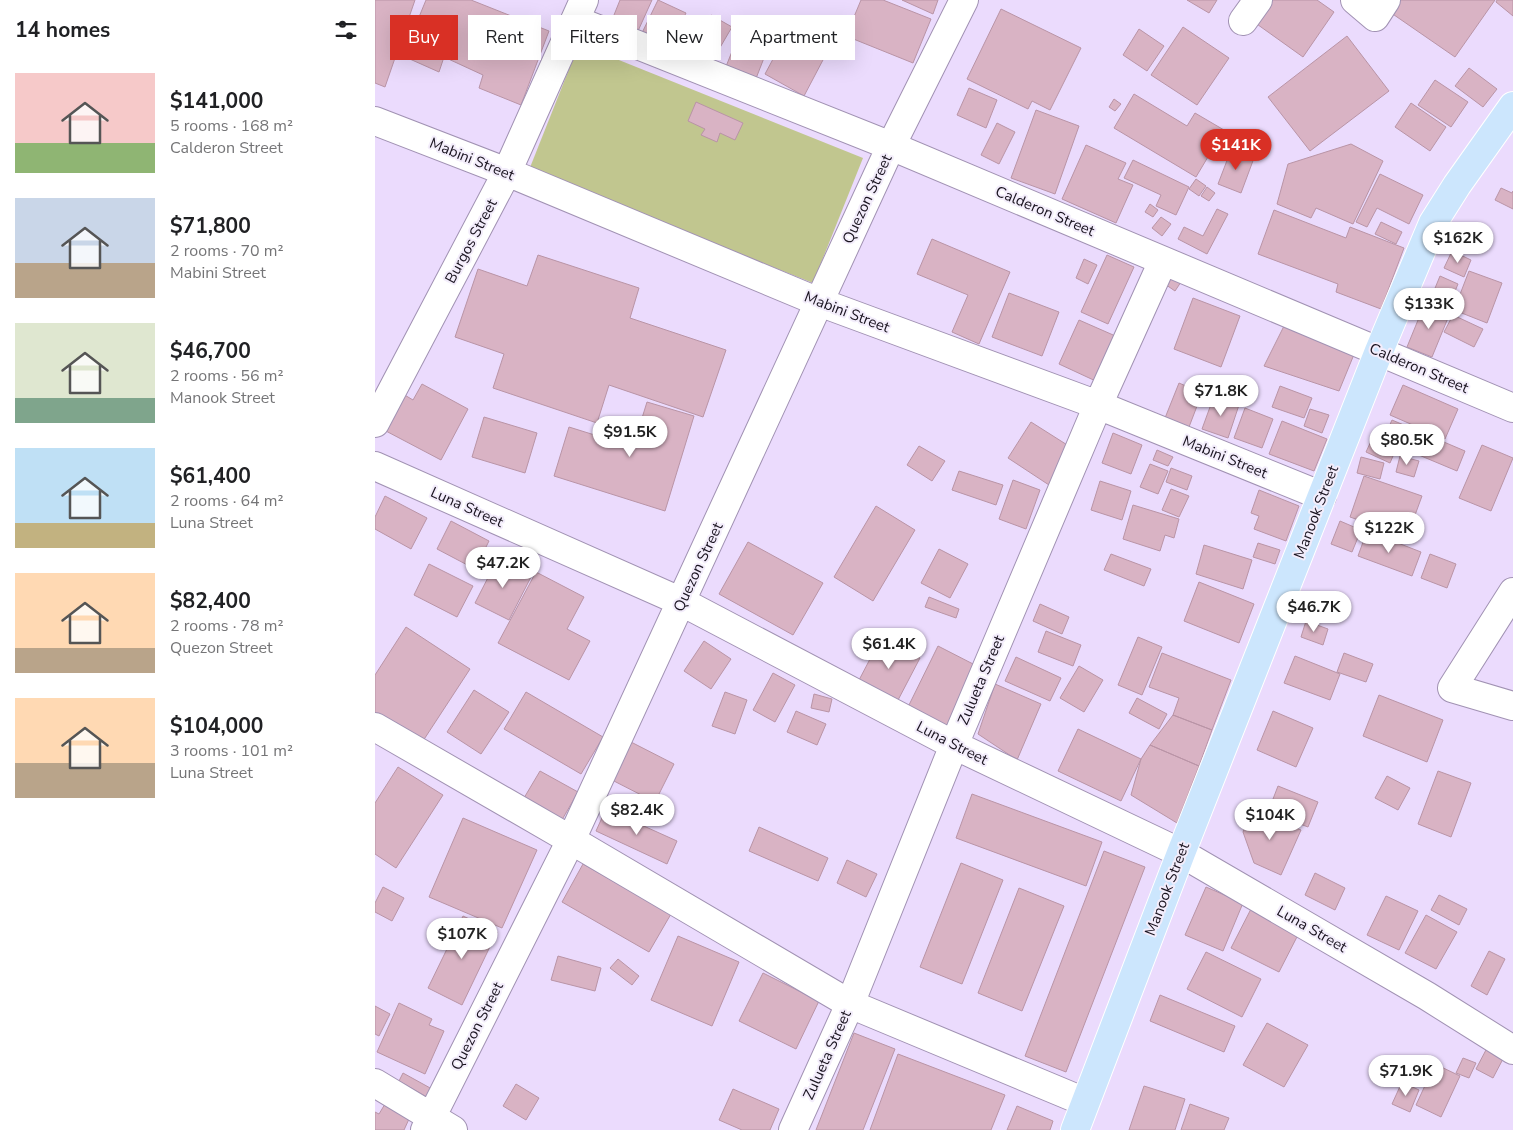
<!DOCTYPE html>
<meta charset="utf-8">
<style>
body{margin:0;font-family:"Nunito Sans",sans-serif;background:#f2f2f2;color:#202124;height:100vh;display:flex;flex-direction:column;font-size:19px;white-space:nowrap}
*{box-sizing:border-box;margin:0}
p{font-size:16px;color:#757577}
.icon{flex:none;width:28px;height:28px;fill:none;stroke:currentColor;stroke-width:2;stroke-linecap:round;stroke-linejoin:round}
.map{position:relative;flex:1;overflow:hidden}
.side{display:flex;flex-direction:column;background:#fff;width:375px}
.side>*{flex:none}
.banner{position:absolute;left:15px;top:15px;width:475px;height:45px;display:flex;gap:10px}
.price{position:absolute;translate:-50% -42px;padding:0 11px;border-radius:18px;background:#fff;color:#222;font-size:16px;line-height:32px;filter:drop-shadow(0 1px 2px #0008)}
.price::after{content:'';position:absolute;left:50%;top:30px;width:15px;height:11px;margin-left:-8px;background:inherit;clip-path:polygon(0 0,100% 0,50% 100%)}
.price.current{background:#d93025;color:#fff}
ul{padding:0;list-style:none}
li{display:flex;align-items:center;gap:15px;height:125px;padding:0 15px}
li span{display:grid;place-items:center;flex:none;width:140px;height:100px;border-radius:0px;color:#555}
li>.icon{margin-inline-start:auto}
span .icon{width:60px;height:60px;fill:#fffc;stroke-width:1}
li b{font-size:21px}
h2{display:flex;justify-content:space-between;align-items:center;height:60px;padding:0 15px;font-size:21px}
.pill{padding:0 18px;border-radius:0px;background:#fff;box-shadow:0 5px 20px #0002;font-size:18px;line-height:45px}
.pill.current{background:#d93025;color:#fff}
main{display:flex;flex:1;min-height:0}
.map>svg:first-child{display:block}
.green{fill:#c1c68f}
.building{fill:#d9b3c4;stroke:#b994a6}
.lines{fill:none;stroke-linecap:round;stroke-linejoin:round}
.minor-casing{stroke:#a192b3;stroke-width:30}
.major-casing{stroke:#fff;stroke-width:30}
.minor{stroke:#fff;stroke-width:28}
.major{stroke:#cce6fd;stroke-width:28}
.labels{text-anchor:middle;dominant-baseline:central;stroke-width:4;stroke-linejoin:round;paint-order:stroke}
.street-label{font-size:15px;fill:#19131f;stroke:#f3edfb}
</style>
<main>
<section class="side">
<h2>14 homes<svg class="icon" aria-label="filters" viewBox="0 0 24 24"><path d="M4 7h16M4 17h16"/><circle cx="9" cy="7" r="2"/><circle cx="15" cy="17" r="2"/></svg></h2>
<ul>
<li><span style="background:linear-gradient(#f6c9c9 70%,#8fb573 0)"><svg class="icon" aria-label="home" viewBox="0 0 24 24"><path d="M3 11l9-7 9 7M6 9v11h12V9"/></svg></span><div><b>$141,000</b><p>5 rooms · 168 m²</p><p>Calderon Street</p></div></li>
<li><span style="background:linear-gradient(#c9d6e8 65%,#b9a48a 0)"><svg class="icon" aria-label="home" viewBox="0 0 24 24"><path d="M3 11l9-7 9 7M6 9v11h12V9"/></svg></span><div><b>$71,800</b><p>2 rooms · 70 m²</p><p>Mabini Street</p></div></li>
<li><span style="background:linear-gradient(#dfe7d0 75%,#7fa58c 0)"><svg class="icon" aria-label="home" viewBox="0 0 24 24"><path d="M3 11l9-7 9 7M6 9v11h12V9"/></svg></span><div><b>$46,700</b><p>2 rooms · 56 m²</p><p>Manook Street</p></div></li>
<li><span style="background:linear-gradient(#bfe0f5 75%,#c2b280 0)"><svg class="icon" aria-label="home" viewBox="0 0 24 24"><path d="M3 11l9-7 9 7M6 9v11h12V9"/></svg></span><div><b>$61,400</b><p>2 rooms · 64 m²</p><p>Luna Street</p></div></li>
<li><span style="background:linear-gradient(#ffd9b3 75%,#b9a48a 0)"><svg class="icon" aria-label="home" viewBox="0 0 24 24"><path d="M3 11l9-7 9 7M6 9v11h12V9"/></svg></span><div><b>$82,400</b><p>2 rooms · 78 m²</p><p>Quezon Street</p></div></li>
<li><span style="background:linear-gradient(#ffd9b3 65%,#b9a48a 0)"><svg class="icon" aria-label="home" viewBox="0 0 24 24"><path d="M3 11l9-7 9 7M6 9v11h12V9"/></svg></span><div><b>$104,000</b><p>3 rooms · 101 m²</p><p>Luna Street</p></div></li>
</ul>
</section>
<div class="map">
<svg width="1138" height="1130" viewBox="0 0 1138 1130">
<rect width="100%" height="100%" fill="#ebdbfd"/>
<path class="green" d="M 204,44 L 488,158 L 438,283 L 154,170 Z"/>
<path class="building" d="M 0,0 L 40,0 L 10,87 L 0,83 Z
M 51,0 L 96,0 L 174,31 L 146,105 L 104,88 L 108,75 L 69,57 L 64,72 L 28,56 Z
M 245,0 L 277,0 L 263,31 L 237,20 Z
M 283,0 L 311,13 L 293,50 L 265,37 Z
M 486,0 L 508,0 L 556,19 L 538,63 L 471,36 Z
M 527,0 L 563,0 L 558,14 Z
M 812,0 L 842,0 L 834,13 Z
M 894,0 L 942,0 L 959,12 L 928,57 L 879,22 Z
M 1015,0 L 1120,0 L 1080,57 L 1009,8 Z
M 1122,0 L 1138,0 L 1138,16 L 1121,2 Z
M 626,9 L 706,48 L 675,110 L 657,101 L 653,109 L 592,79 Z
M 336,15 L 357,27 L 343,51 L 323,40 Z
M 420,18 L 459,39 L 429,96 L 390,74 Z
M 808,27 L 854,58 L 822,105 L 776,75 Z
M 366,29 L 396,40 L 380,81 L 350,69 Z
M 764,29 L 789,46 L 772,71 L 748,55 Z
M 311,36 L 320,43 L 312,53 L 304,46 Z
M 972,36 L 1014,91 L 935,151 L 893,97 Z
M 1094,68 L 1122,89 L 1108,107 L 1080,86 Z
M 1060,80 L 1093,102 L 1076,127 L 1043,105 Z
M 594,88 L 622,100 L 611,128 L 582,115 Z
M 759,94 L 812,126 L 820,113 L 849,130 L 821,177 L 739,128 Z
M 739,99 L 746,104 L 740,111 L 734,107 Z
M 321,102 L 368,123 L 360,140 L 345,133 L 342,142 L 326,135 L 330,129 L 313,121 Z
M 1036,103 L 1071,127 L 1055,151 L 1020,127 Z
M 661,110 L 704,126 L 680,194 L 636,178 Z
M 622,123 L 640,132 L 624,164 L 606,155 Z
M 976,144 L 1008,161 L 978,224 L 941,208 L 936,218 L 902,204 L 913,164 Z
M 711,145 L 751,163 L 743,179 L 758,185 L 741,223 L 687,199 Z
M 856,150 L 879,158 L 866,193 L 843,184 Z
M 758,160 L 814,187 L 801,215 L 781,206 L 786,195 L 749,178 Z
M 1005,174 L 1048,195 L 1034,224 L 1002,208 L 992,227 L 981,222 Z
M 821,179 L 831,186 L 824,196 L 814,189 Z
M 832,187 L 840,193 L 834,201 L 826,196 Z
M 1126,188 L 1137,193 L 1138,191 L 1138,209 L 1120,200 Z
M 775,204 L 783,210 L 778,217 L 770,212 Z
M 842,209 L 853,214 L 832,254 L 803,239 L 809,227 L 828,236 Z
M 899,210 L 971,238 L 975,227 L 1029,248 L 1006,309 L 961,292 L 963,284 L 883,254 Z
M 786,217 L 796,224 L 787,236 L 777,228 Z
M 1006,222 L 1027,232 L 1021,244 L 1000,234 Z
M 557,239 L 635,272 L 604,344 L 577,332 L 593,295 L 542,274 Z
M 1077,251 L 1096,260 L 1089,277 L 1069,268 Z
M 163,255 L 264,288 L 255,318 L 351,350 L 328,417 L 234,385 L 222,423 L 118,388 L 129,354 L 80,337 L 103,269 L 152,286 Z
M 732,255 L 759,267 L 733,324 L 706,312 Z
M 709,259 L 722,265 L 713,284 L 701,278 Z
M 792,268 L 808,279 L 800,291 L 784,280 Z
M 1094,271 L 1127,283 L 1112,323 L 1079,310 Z
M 1065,276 L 1083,284 L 1074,306 L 1056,298 Z
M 634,293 L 684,312 L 667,356 L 617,337 Z
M 818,298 L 865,316 L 846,367 L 799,349 Z
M 1050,303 L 1075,313 L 1057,357 L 1032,347 Z
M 1078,315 L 1108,329 L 1099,347 L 1069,332 Z
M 704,320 L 745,338 L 725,383 L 684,364 Z
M 910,324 L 980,352 L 964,391 L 889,366 Z
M 804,383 L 827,393 L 814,427 L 790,418 Z
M 47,384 L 93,409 L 66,460 L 9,430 L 28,394 L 38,400 Z
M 1028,385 L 1083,409 L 1070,439 L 1015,415 Z
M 905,386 L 937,398 L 929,418 L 897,407 Z
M 839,396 L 864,405 L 853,438 L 827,429 Z
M 272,402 L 319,416 L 290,511 L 179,476 L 194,427 L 258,447 Z
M 870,408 L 898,419 L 887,448 L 859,438 Z
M 935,409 L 954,415 L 947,433 L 929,426 Z
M 109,417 L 162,433 L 150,473 L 97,457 Z
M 1017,420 L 1090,451 L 1082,471 L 1008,440 Z
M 907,421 L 952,439 L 939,471 L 894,454 Z
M 656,422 L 697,448 L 674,485 L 633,458 Z
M 738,433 L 767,445 L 756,474 L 727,463 Z
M 997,439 L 1021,449 L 1015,463 L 991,452 Z
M 1107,445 L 1138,458 L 1116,511 L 1084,498 Z
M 544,446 L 570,461 L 557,481 L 532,465 Z
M 782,450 L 798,457 L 793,466 L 778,460 Z
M 1025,456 L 1044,461 L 1039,477 L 1021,472 Z
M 986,457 L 1009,463 L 1005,479 L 982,473 Z
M 775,464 L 793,471 L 783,494 L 765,487 Z
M 796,468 L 817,476 L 812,490 L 791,482 Z
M 584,471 L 628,485 L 621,505 L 577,490 Z
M 989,476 L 1047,496 L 1032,537 L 975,517 Z
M 638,480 L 665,490 L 651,529 L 624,519 Z
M 725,481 L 756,491 L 747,520 L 716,510 Z
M 796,489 L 814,496 L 804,517 L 787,510 Z
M 884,490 L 924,506 L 911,541 L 879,529 L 884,516 L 876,513 Z
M 10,496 L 52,518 L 36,549 L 0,529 L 0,517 Z
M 758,505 L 804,519 L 799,538 L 790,535 L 785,551 L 748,539 Z
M 501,506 L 540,530 L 498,601 L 459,577 Z
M 76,521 L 114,541 L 100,569 L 62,549 Z
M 965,521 L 986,530 L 977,552 L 956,544 Z
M 992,531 L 1046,552 L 1037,576 L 983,556 Z
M 373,542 L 448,583 L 418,635 L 344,594 Z
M 883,543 L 905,550 L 900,564 L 878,557 Z
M 829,545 L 877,560 L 868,589 L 821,574 Z
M 564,549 L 593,564 L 575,598 L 546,583 Z
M 736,554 L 776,569 L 769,586 L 729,570 Z
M 1055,554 L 1081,564 L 1072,588 L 1046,578 Z
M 123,558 L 157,575 L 134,620 L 100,603 Z
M 54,564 L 98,586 L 82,617 L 39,595 Z
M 161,572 L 209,597 L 192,629 L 215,641 L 194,680 L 123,643 Z
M 824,582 L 879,604 L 864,643 L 809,621 Z
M 554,597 L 584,609 L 581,618 L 550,607 Z
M 665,604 L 694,617 L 687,634 L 658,621 Z
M 931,621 L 953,629 L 948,645 L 926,637 Z
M 31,627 L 95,669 L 46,744 L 0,713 L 0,675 Z
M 671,631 L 706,645 L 698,666 L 663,652 Z
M 763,637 L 787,647 L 767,695 L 743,685 Z
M 506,638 L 545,658 L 522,702 L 483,682 Z
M 329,641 L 356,659 L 336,689 L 309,671 Z
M 563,646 L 602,666 L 572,727 L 533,707 Z
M 787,653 L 856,680 L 837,730 L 798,715 L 804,698 L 774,687 Z
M 969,653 L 998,664 L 991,682 L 962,672 Z
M 920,656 L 965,674 L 955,700 L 909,683 Z
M 641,657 L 686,678 L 675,701 L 630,681 Z
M 704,666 L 728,680 L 709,712 L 685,698 Z
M 398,673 L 420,685 L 400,722 L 378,710 Z
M 620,684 L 666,704 L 642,760 L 603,734 Z
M 99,690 L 134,712 L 106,754 L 72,732 Z
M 151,692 L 228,737 L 206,774 L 129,729 Z
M 350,692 L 372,700 L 360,734 L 337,726 Z
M 439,694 L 457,699 L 454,712 L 436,708 Z
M 1004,695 L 1068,720 L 1052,762 L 988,736 Z
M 762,698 L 792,714 L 784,729 L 754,713 Z
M 421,711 L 451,724 L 442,745 L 412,732 Z
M 898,711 L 938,728 L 921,767 L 882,750 Z
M 798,715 L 837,730 L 824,766 L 775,745 Z
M 703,729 L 766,759 L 746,801 L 683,771 Z
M 254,741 L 299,764 L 280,802 L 235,779 Z
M 775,745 L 824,766 L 802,823 L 756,795 L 766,759 Z
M 23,767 L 68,795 L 21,868 L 0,854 L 0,803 Z
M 165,771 L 203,792 L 184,825 L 146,803 Z
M 1063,771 L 1096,783 L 1076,837 L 1043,824 Z
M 1012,776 L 1035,788 L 1023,810 L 1000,798 Z
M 903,786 L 943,802 L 933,827 L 893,812 Z
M 597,794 L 727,842 L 711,886 L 581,838 Z
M 231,809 L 302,841 L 292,864 L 221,831 Z
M 878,809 L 926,830 L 906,875 L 879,863 L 868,832 Z
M 88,818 L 162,850 L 127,928 L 54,897 Z
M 384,827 L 453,858 L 443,881 L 374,851 Z
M 729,851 L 770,867 L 691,1072 L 650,1056 Z
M 472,860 L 502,874 L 491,897 L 462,883 Z
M 586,863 L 628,880 L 587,984 L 545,967 Z
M 208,864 L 296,914 L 274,952 L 187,902 Z
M 940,873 L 970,888 L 960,910 L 930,895 Z
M 8,887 L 29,898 L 17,921 L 0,912 L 0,903 Z
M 831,887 L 868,903 L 848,951 L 810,935 Z
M 644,888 L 689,906 L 647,1011 L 603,993 Z
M 1064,895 L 1092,909 L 1084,925 L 1056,910 Z
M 1011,896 L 1043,911 L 1024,950 L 992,935 Z
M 877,907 L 925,931 L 904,972 L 856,948 Z
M 1051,915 L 1082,932 L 1061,969 L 1030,953 Z
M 88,916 L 122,932 L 87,1005 L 53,988 Z
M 303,936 L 364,962 L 337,1026 L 276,1000 Z
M 1114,951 L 1130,959 L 1112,995 L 1096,986 Z
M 831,952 L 886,979 L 867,1017 L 812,989 Z
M 183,956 L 226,968 L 220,991 L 176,980 Z
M 243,959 L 264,976 L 257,985 L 235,968 Z
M 388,973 L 444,1001 L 421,1049 L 364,1021 Z
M 785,995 L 860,1026 L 849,1052 L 775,1021 Z
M 24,1003 L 57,1019 L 54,1025 L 69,1031 L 50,1074 L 2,1052 Z
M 0,1006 L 15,1014 L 4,1036 L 0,1034 Z
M 892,1023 L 933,1045 L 909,1087 L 868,1065 Z
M 479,1033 L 520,1049 L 488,1130 L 441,1130 Z
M 1112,1048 L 1129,1057 L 1118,1078 L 1101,1069 Z
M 523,1054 L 630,1095 L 616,1130 L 495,1130 Z
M 1088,1058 L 1101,1063 L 1094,1078 L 1081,1073 Z
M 1060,1064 L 1085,1076 L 1066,1117 L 1041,1105 Z
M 28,1073 L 57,1089 L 52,1097 L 24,1081 Z
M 1027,1082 L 1044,1090 L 1035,1112 L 1017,1104 Z
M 141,1084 L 164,1098 L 151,1120 L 128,1106 Z
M 769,1086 L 810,1099 L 800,1130 L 754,1130 Z
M 358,1089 L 404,1109 L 395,1130 L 367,1130 L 344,1120 Z
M 10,1104 L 34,1119 L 29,1130 L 0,1130 L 0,1112 L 4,1114 Z
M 815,1104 L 854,1118 L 849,1130 L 806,1130 Z
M 642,1106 L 678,1121 L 675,1130 L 632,1130 Z"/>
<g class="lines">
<defs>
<path id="minor" d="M 980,0 L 1000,17 L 1011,0
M 200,20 L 516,146 L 1138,408
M 868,21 L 883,0
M 0,121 L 132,172 L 444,302 L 723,405 L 947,496
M 0,423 L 132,172 L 209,0
M 0,466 L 307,602 L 579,745 L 806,853 L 1052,996 L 1138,1050
M 1138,592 L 1077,688 L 1138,706
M 0,727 L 196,840 L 475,1004 L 710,1102
M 0,1083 L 78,1130
M 50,1130 L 196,840 L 516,146 L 589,0
M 418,1130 L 475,1004 L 579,745 L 723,405 L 788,261"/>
<path id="major" d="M 700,1130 L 806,853 L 1004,351 L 1058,223 L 1082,185 L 1138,106"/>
</defs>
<use href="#minor" class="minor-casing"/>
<use href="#major" class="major-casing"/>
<use href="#minor" class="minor"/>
<use href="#major" class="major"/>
</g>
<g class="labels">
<g class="street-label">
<text transform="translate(97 159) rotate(22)">Mabini Street</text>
<text transform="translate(492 199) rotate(-65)">Quezon Street</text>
<text transform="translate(670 211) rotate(23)">Calderon Street</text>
<text transform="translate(96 241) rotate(-62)">Burgos Street</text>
<text transform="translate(472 312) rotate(21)">Mabini Street</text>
<text transform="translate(1044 368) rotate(23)">Calderon Street</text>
<text transform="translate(850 457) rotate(22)">Mabini Street</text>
<text transform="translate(92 507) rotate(24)">Luna Street</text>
<text transform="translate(941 512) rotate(-69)">Manook Street</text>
<text transform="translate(323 567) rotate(-65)">Quezon Street</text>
<text transform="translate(606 680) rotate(-67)">Zulueta Street</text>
<text transform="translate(577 743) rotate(27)">Luna Street</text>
<text transform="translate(792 889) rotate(-69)">Manook Street</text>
<text transform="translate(937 929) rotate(30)">Luna Street</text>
<text transform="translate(102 1026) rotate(-63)">Quezon Street</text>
<text transform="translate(452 1055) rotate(-66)">Zulueta Street</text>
</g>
</g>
</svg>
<b class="price current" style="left:861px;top:171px">$141K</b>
<b class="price" style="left:1083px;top:264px">$162K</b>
<b class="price" style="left:1054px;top:330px">$133K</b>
<b class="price" style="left:846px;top:417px">$71.8K</b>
<b class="price" style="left:255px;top:458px">$91.5K</b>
<b class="price" style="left:1032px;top:466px">$80.5K</b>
<b class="price" style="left:1014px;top:554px">$122K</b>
<b class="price" style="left:128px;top:589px">$47.2K</b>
<b class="price" style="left:939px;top:633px">$46.7K</b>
<b class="price" style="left:514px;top:670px">$61.4K</b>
<b class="price" style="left:262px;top:836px">$82.4K</b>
<b class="price" style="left:895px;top:841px">$104K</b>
<b class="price" style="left:87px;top:960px">$107K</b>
<b class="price" style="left:1031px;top:1097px">$71.9K</b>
<div class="banner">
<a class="pill current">Buy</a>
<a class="pill">Rent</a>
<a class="pill">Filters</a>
<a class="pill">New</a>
<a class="pill">Apartment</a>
</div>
</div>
</main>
